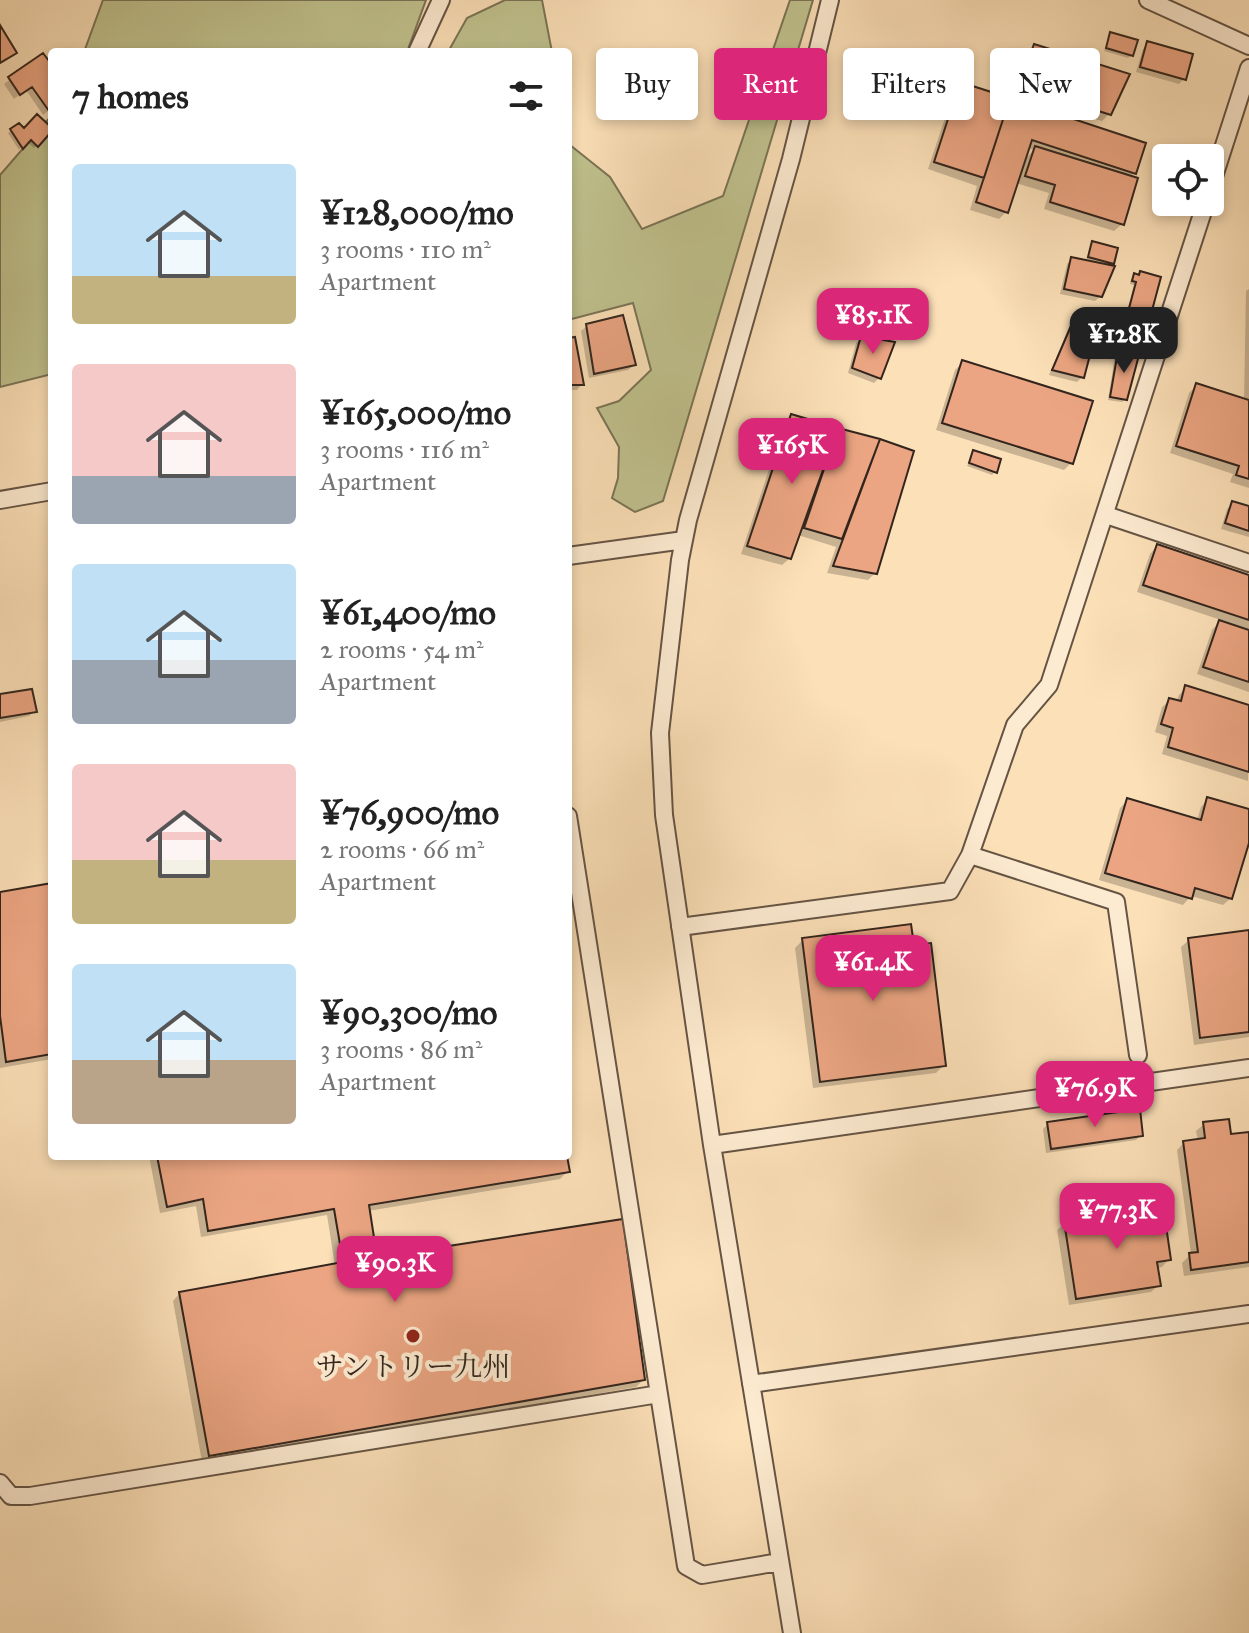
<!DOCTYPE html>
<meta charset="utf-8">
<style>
body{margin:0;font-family:"IM FELL Great Primer","Noto Serif JP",serif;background:#f6f6f6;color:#222;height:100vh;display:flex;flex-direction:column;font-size:30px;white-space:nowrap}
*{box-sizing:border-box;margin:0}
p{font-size:26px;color:#767676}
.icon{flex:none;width:44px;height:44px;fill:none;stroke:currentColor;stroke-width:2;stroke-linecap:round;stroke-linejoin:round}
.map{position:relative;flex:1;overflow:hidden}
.panel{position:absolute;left:48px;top:48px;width:524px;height:1112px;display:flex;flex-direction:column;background:#fff;border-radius:8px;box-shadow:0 4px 12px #0003}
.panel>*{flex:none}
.top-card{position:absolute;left:596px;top:48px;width:532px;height:72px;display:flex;gap:16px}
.controls{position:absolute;left:1152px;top:144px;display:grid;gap:16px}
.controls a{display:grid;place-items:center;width:72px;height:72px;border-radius:8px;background:#fff;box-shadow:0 4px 12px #0003;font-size:40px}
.price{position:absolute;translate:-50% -68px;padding:0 18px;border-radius:16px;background:#db2777;color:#fff;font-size:26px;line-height:52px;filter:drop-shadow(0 2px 4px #0008)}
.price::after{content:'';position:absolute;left:50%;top:48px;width:24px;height:18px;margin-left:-12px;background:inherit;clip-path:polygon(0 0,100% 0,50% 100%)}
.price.active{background:#222;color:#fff}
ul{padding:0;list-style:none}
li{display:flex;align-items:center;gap:24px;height:200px;padding:0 24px}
li span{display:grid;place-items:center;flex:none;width:224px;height:160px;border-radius:8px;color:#555}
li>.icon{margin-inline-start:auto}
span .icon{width:96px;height:96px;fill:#fffc;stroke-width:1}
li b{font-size:34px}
h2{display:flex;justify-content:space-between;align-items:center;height:96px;padding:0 24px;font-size:34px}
.chip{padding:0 28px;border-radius:8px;background:#fff;box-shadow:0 4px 12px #0003;font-size:28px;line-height:72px}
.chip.active{background:#db2777;color:#fff}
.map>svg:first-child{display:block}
.green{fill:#c0c28e;stroke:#7a7456;stroke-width:2}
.shadow{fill:#0003;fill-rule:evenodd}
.building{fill:#eba582;stroke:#33251d;stroke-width:2}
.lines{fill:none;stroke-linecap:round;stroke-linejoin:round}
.minor-casing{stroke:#655444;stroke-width:20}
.minor{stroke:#fdebd1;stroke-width:16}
.poi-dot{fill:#8f2418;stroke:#fdebd1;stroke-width:3}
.labels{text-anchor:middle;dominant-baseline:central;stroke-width:8;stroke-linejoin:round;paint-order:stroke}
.poi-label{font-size:28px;fill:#33251d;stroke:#fdebd1}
</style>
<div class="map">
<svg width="1249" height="1633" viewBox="0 0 1249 1633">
<rect width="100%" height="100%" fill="#fce0b8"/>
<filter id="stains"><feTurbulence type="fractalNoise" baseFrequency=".0025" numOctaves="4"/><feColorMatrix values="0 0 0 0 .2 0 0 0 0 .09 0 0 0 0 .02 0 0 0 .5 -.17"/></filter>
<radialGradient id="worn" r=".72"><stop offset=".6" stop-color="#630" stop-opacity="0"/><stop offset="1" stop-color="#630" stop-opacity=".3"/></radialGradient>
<path class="green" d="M 103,0 L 426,0 L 407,52 L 84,52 Z
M 505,0 L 542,0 L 552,52 L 448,52 L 467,18 Z
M 790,0 L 813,0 L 663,501 L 635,512 L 612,498 L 618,478 L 619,447 L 597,408 L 619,401 L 651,370 L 633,303 L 568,320 L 568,135 L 570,145 L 610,177 L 642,229 L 723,196 Z
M 52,115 L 52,374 L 0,387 L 0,175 Z"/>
<path class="shadow" d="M 1111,34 L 1132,55 L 1128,58 L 1104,51 Z
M 1148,43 L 1184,79 L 1179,84 L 1136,72 L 1143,49 Z
M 1035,46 L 1109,114 L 1102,121 L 1013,94 L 1027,53 Z
M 43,55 L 52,69 L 52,108 L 43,115 L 26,90 L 14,99 L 4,84 Z
M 961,84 L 1134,173 L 1130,177 L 1122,224 L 1114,231 L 1044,209 L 1049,193 L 1016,183 L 1006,212 L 999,219 L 970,210 L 977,186 L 928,169 L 954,91 ZM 1028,148 L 1034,150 L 1024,160 Z
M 12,130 L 51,130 L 34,148 L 26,141 L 19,150 L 8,133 Z
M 1166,183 L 1166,201 L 1160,199 Z
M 1169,202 L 1193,202 L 1187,208 Z
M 1093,243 L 1112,263 L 1108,267 L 1101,296 L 1095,301 L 1060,294 L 1067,264 L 1072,259 L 1085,262 Z
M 1140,273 L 1148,317 L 1145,320 L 1126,315 L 1134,285 L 1130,284 L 1131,279 Z
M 1249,289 L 1249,488 L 1230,482 L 1233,474 L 1170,453 L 1189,393 L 1196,386 L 1244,401 L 1246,291 Z
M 1074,321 L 1082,377 L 1077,382 L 1049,375 L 1069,327 Z
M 587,326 L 634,365 L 628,370 L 589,378 L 581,331 Z
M 862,338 L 880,377 L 874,383 L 848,373 L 856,343 Z
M 568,340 L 582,384 L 577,390 L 568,390 Z
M 1118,353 L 1125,399 L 1122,402 L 1108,400 L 1115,356 Z
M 963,362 L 1071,463 L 1064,470 L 936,430 L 955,370 Z
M 792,417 L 912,452 L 875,573 L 868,580 L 827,573 L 836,547 L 798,535 L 790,558 L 782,565 L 741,554 L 784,424 Z
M 974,453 L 996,471 L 992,475 L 967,466 Z
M 1233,504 L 1249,509 L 1249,537 L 1221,529 L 1227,509 Z
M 1157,546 L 1249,577 L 1249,692 L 1197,674 L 1212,630 L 1221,620 L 1137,592 L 1150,554 Z
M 1186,688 L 1249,707 L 1248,781 L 1162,754 L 1167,736 L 1155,732 L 1162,707 L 1170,700 L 1176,702 L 1179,695 Z
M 0,696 L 34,711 L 29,716 L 0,722 Z
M 1208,799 L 1249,811 L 1249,836 L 1231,898 L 1223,905 L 1191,896 L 1183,905 L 1099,880 L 1120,808 L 1128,800 L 1197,820 L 1201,807 Z
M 52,885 L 52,1059 L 0,1068 L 0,894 Z
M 1249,932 L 1249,1037 L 1194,1045 L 1181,947 L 1189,940 Z
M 803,940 L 944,1065 L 936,1073 L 813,1088 L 795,948 Z
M 1048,1124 L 1141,1135 L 1136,1140 L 1046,1153 L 1043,1129 Z
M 1204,1124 L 1229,1137 L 1249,1134 L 1249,1267 L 1184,1276 L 1182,1263 L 1191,1254 L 1177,1150 L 1184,1143 L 1198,1141 L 1196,1131 Z
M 149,1156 L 565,1156 L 568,1171 L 560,1179 L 368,1211 L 375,1260 L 643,1380 L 636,1387 L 202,1462 L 173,1301 L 180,1293 L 335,1266 L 327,1215 L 201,1237 L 196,1206 L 160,1213 Z
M 1065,1223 L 1169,1259 L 1162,1267 L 1156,1268 L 1159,1285 L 1151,1292 L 1069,1305 L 1057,1230 Z"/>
<path class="building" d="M 0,25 L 17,53 L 0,63 Z
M 1110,32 L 1138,40 L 1133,56 L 1106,48 Z
M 1147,41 L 1193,54 L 1186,80 L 1140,67 Z
M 1034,44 L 1130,74 L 1111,115 L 1019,86 Z
M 43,53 L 52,65 L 52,109 L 49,111 L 32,87 L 20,95 L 8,77 Z
M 960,82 L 1010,98 L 984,178 L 934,162 Z
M 1010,98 L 1146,143 L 1136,174 L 1032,140 L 1008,213 L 976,202 Z
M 37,114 L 52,128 L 52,131 L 38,147 L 31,140 L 23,149 L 10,129 L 19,123 L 24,128 Z
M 1035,146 L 1138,178 L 1124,225 L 1050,202 L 1055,185 L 1025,176 Z
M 1092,241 L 1118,248 L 1114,264 L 1088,257 Z
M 1071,257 L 1115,266 L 1102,297 L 1064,289 Z
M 1140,271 L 1161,277 L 1150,318 L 1128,312 L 1136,282 L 1132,281 L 1134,273 L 1139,275 Z
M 623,315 L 636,365 L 594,374 L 586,324 Z
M 1074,319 L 1098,324 L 1084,378 L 1052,370 Z
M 861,336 L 895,342 L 881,379 L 852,368 Z
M 575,337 L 584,385 L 568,385 L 568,338 Z
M 1118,351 L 1139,355 L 1127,400 L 1110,397 Z
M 962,360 L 1093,401 L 1073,464 L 942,423 Z
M 1196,383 L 1249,400 L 1249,479 L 1236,475 L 1239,466 L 1176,446 Z
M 791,414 L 838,428 L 791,559 L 747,546 Z
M 838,428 L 880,439 L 842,539 L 804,528 Z
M 880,439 L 914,451 L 877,574 L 833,566 Z
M 973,450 L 1001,459 L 997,473 L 969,463 Z
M 1232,501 L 1249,506 L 1249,531 L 1225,523 Z
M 1157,544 L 1249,575 L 1249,620 L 1143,585 Z
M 1219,620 L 1249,630 L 1249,682 L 1203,667 Z
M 1185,685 L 1249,705 L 1249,772 L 1168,747 L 1173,728 L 1161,724 L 1169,698 L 1181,701 Z
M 32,689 L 37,712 L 0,718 L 0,694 Z
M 1207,797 L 1249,809 L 1249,843 L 1232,899 L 1195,888 L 1192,899 L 1105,873 L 1127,798 L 1201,820 Z
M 52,883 L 52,1054 L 6,1062 L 0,1016 L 0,892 Z
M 911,924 L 914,945 L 931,943 L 946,1066 L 820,1082 L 802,938 Z
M 1249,930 L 1249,1032 L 1200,1038 L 1188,938 Z
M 1140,1109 L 1143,1136 L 1051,1149 L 1047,1122 Z
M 1229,1119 L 1231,1134 L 1249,1132 L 1249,1262 L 1191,1270 L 1189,1253 L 1198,1252 L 1183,1141 L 1205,1138 L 1203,1122 Z
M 157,1156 L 567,1156 L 570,1172 L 369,1205 L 377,1257 L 623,1219 L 645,1380 L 209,1456 L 179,1292 L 343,1262 L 334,1209 L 208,1231 L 203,1199 L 167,1207 Z
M 1163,1205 L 1171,1260 L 1157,1262 L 1161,1286 L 1076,1299 L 1064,1221 Z"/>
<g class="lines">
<defs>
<path id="minor" d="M 1148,0 L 1249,46
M 417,52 L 441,0
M 1210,189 L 1249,68
M 0,500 L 52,491
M 1106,515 L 1249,563
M 568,556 L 684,540
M 568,816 L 686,1566 L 702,1575 L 779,1562
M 970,855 L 1116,902 L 1138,1055
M 680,927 L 950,891 L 970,855 L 1015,725 L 1049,685 L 1206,202
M 712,1145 L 1249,1068
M 751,1384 L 1249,1314
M 0,1483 L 11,1496 L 30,1496 L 659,1394
M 792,1633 L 712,1145 L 664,815 L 660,733 L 680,560 L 688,520 L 791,159 L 830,0"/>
</defs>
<use href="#minor" class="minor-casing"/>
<use href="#minor" class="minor"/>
</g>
<circle class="poi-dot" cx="413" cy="1336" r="8"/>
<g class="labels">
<g class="poi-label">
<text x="413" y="1366">サントリー九州</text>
</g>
</g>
<rect width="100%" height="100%" filter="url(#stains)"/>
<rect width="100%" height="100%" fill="url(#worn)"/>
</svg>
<div class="controls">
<a><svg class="icon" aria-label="locate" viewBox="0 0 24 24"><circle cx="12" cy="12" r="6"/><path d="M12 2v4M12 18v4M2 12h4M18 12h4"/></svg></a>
</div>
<b class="price" style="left:873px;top:356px">¥85.1K</b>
<b class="price active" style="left:1124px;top:375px">¥128K</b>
<b class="price" style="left:792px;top:486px">¥165K</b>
<b class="price" style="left:873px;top:1003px">¥61.4K</b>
<b class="price" style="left:1095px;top:1129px">¥76.9K</b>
<b class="price" style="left:1117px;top:1251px">¥77.3K</b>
<b class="price" style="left:395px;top:1304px">¥90.3K</b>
<div class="top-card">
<a class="chip">Buy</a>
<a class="chip active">Rent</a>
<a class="chip">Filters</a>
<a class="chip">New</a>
</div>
<section class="panel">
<h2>7 homes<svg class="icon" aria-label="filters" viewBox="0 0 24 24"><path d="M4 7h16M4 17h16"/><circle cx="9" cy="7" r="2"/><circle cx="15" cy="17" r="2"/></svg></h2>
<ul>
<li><span style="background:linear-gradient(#bfe0f5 70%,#c2b280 0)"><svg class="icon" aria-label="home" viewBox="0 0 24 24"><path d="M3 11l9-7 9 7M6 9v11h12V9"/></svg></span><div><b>¥128,000/mo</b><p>3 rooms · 110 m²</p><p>Apartment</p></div></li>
<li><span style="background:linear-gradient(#f6c9c9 70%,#9aa5b1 0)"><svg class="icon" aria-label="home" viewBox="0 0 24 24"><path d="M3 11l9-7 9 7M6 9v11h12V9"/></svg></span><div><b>¥165,000/mo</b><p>3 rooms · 116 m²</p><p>Apartment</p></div></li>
<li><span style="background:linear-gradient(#bfe0f5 60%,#9aa5b1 0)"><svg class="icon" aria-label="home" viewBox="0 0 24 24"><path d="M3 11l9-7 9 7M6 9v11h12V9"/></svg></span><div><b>¥61,400/mo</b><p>2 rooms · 54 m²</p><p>Apartment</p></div></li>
<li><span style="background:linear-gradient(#f6c9c9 60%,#c2b280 0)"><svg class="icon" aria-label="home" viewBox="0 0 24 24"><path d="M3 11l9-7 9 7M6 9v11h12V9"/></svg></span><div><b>¥76,900/mo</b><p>2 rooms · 66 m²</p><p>Apartment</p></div></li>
<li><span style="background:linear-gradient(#bfe0f5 60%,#b9a48a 0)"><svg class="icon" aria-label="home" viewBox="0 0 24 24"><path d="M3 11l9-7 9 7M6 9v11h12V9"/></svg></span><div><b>¥90,300/mo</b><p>3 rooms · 86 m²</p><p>Apartment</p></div></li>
</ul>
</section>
</div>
